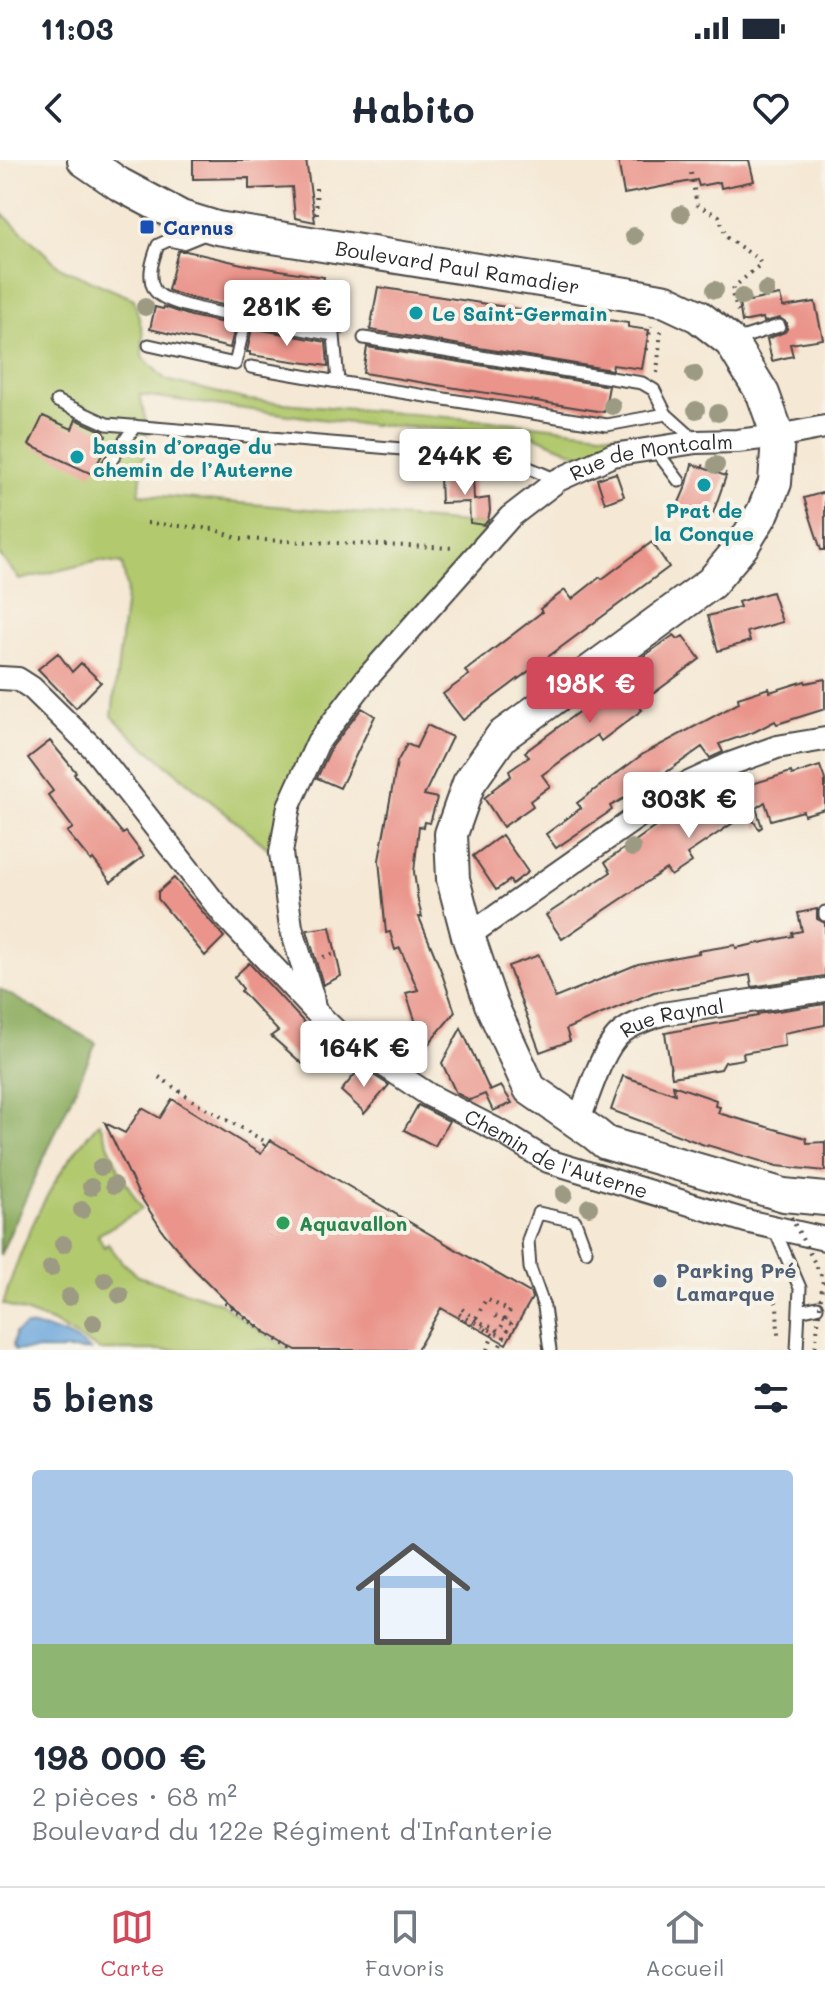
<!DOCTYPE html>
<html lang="fr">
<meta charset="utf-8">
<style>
body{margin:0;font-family:Mali,sans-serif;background:#f2f2f3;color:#1f2937;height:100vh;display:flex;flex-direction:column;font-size:30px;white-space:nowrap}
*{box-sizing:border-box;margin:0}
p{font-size:26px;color:#747a83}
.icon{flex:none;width:44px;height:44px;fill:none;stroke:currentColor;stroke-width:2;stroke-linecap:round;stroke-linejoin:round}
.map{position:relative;height:1190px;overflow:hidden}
.side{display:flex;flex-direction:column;background:#fff;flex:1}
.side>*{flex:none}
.price{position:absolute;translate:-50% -68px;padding:0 18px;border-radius:8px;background:#fff;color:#222;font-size:26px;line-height:52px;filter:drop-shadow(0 2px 4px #0008)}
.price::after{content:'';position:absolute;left:50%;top:48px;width:24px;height:18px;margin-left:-12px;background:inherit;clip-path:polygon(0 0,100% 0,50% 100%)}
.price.current{background:#d1495b;color:#fff}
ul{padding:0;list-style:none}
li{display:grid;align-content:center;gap:16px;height:424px;padding:0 32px}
li span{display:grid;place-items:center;height:248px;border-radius:8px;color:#555}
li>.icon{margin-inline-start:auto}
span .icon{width:144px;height:144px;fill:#fffc;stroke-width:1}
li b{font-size:34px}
h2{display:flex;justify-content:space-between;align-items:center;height:96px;padding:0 32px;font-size:34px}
.status{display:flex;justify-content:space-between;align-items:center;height:56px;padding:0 40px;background:#fff;direction:ltr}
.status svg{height:22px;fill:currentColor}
header{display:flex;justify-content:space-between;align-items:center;height:104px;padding:0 32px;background:#fff;font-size:36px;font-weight:700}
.tabs{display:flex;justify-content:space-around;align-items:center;height:112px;border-top:2px solid #e0e1e3;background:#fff;font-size:22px;color:#747a83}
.tabs a{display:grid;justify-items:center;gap:4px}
.tabs .current{color:#d1495b}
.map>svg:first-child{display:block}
.green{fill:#b2c96e;stroke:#6e7a4c;stroke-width:2}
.forest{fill:#8dad61;stroke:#5c6c46;stroke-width:2}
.water{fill:#6aa6db;stroke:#4a6883;stroke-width:2}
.building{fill:#ea948b}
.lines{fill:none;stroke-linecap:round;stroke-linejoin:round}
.service-casing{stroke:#494744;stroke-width:15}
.minor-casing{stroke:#494744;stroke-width:26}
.secondary-casing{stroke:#494744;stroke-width:36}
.path{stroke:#494744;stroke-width:4;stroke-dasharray:2 6;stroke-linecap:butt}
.service{stroke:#fff;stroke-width:11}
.minor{stroke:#fff;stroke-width:22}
.secondary{stroke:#fff;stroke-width:32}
.path-bridge{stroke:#494744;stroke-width:4;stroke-dasharray:2 6;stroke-linecap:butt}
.tree{fill:#9c9a82}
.transit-dot{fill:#1a4fb4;stroke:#f7f3e8;stroke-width:3}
.culture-dot{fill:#0f9aa8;stroke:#f7f3e8;stroke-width:3}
.leisure-dot{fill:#2e9e5b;stroke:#f7f3e8;stroke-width:3}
.service-dot{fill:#5c6f8a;stroke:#f7f3e8;stroke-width:3}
.labels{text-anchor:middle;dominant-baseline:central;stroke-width:8;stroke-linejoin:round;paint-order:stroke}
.transit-label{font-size:20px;font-weight:bold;fill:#164399;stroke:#f7f3e8;text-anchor:start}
.street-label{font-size:20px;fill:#2b2b2b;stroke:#f7f3e8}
.culture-label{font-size:20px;font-weight:bold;fill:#0d838f;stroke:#f7f3e8;text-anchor:start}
.leisure-label{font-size:20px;font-weight:bold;fill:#27864d;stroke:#f7f3e8;text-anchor:start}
.service-label{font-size:20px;font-weight:bold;fill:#4e5e75;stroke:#f7f3e8;text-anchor:start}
</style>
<div class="status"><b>11:03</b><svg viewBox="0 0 49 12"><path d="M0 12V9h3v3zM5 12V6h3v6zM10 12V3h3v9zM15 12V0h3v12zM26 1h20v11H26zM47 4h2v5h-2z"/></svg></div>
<header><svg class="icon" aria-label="back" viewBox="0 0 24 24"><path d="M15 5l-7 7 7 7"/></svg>Habito<svg class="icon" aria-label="heart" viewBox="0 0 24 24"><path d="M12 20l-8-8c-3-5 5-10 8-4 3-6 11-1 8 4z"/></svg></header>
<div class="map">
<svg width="825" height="1190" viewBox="0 0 825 1190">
<rect width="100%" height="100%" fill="#f7f3e8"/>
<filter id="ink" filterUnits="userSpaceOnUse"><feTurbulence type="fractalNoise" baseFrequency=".0125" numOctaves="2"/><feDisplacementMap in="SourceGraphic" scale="16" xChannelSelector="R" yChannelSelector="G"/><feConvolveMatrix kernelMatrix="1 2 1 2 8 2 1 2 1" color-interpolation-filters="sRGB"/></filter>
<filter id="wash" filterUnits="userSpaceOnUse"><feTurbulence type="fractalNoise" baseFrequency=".006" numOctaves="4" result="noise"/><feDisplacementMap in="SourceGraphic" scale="32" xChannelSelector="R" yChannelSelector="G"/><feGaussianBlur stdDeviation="1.8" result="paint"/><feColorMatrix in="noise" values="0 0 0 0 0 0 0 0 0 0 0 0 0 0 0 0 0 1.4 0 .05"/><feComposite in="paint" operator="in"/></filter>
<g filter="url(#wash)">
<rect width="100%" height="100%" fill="#f5e8d4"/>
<path class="green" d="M 3,54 L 61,108 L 134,139 L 143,174 L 142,197 L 166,220 L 248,240 L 516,263 L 627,276 L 582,296 L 530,274 L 357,264 L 140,235 L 147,267 L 139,334 L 487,365 L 498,372 L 318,582 L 281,693 L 269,689 L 133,577 L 112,556 L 127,428 L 122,404 L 98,401 L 20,420 L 0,396 L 0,63 Z
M 99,962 L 120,1012 L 142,1049 L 98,1075 L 104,1087 L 108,1084 L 122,1102 L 138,1116 L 221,1143 L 249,1164 L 290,1190 L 100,1190 L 51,1162 L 3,1144 C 25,1074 50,1017 99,962 Z"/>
<path class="forest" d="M 0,829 L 96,883 L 0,1095 Z"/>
<path class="water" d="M 26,1166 C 49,1168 72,1174 90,1190 L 15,1190 L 13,1185 L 15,1173 Z"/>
<g id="blocks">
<path class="building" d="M 193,0 L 306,0 L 315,62 L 295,58 L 292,27 L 249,29 L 249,18 L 193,19 Z
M 618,0 L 749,0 L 754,21 L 721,28 L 720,22 L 699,26 L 697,20 L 624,34 Z
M 178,91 L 186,91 L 242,104 L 324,117 L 320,139 L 336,141 L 342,173 L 336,167 L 255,152 L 247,154 L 241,149 L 195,139 L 172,132 L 168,130 Z
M 378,127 L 576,158 L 576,155 L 628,163 L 628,167 L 649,170 L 642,209 L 613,205 L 612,210 L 370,170 Z
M 780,135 L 783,147 L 815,142 L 823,179 L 790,184 L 793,196 L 772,201 L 767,179 L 785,172 L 787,169 L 787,163 L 780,158 L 764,162 L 763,158 L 742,162 L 739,143 Z
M 155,147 L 163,149 L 164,147 L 191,156 L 233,165 L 235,167 L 230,188 L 150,169 Z
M 252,168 L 326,182 L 328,206 L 250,195 L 250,192 L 247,192 Z
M 367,187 L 609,226 L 604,252 L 363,213 Z
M 43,256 L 72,269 L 76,259 L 104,272 L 106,276 L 103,283 L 107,285 L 92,314 L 29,285 Z
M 692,304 L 726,316 L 712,356 L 678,345 L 687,324 Z
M 616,313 L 624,336 L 605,343 L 597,319 Z
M 473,314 L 474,340 L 489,338 L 490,351 L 488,360 L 484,365 L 470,363 L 469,342 L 441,343 L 440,317 Z
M 825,332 L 825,390 L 821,390 L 804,338 Z
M 652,382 L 669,407 L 463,560 L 443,534 L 469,515 L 465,511 L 542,452 L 540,449 L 565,430 L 572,439 L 600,417 L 602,419 Z
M 772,432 L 782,462 L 747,472 L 750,481 L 718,491 L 708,456 L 740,447 L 738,442 Z
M 674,475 L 678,479 L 683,476 L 700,499 L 638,545 L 642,550 L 601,581 L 597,575 L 542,615 L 550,626 L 530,641 L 533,646 L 503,667 L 484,638 L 493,631 L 492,630 L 511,616 L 509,611 L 529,597 L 525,592 L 601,535 L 599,532 L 620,520 L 617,515 Z
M 58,493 L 72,512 L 81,503 L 101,522 L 76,548 L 38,509 Z
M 825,519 L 825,549 L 777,564 L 775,561 L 754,572 L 719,584 L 723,592 L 710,598 L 702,587 L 647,626 L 610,646 L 612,650 L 556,688 L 546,674 L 581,648 L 577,643 L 643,594 L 739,543 L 738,538 L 769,528 L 770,532 L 805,521 L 806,523 Z
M 362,548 L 375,556 L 340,628 L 317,618 L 331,588 Z
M 427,565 L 452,577 L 424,635 L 437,638 L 430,663 L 424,662 L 423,667 L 419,666 L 414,712 L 418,741 L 422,757 L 419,757 L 440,808 L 455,852 L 417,898 L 404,902 L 382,887 L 420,875 L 406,833 L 418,830 L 400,788 L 395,790 L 390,772 L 386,773 L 379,700 L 397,602 L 407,584 L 416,588 Z
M 50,581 L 76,612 L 74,614 L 123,674 L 126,672 L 144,696 L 111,722 L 93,699 L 91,701 L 67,672 L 73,668 L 48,635 L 53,631 L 28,598 Z
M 820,606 L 825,620 L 825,649 L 804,655 L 803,651 L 771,660 L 765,642 L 756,648 L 762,667 L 759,669 L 748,653 L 687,694 L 692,702 L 671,716 L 666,709 L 562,779 L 546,755 L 611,712 L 605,702 L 694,640 L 702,651 L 732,630 L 727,623 L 746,615 L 749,625 L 791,612 L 792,615 Z
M 502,675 L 528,712 L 512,724 L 510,720 L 496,730 L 473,696 Z
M 174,718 L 224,777 L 205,796 L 158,739 L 158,732 Z
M 817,749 L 817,759 L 825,763 L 825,816 L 752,827 L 750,815 L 654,832 L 566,869 L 570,881 L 540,892 L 508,806 L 539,795 L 555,838 L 638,804 L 699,793 L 698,791 L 735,785 L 736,788 L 793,776 L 792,773 L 802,771 L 798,753 Z
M 330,767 L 341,816 L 323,825 L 307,770 Z
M 249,803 L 325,885 L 306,907 L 271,876 L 278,871 L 241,831 L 243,829 L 234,817 Z
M 825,844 L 825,865 L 784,873 L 785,886 L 743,893 L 744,899 L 725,902 L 721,909 L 672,917 L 665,873 L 758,856 L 757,854 Z
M 461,868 L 490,931 L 501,926 L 512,943 L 493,951 L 485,934 L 470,940 L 456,933 L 442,903 Z
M 361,907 L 389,925 L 364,954 L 363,951 L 341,931 Z
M 623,916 L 675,934 L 673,925 L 716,940 L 715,946 L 720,947 L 718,953 L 806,978 L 807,983 L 825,982 L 825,1011 L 777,1006 L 707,985 L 707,986 L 611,950 Z
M 172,939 L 261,994 L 270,980 L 530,1133 L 532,1138 L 506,1184 L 441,1148 L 417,1190 L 296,1190 L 265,1172 L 228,1143 L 194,1109 L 164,1073 L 138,1033 L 105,963 L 125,973 L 142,948 L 160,958 Z
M 418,945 L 449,961 L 435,986 L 404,970 Z"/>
</g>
</g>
<g filter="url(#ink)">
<use href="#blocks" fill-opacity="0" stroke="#494744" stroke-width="2"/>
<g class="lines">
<defs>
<path id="service" d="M 253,160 L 334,175 L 338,222 L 607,265 L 666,254
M 364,178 L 642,223 L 654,230 L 666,254 L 696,281
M 735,180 L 779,166
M 149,185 L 235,204 L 244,166 L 239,157 C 221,153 162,145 154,129 C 147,115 153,99 158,85 L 169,80 L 183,83 L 210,72
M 251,207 L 338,222
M 57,241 L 107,264 L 414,290 L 494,293 L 557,320
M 654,288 L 679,321
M 105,309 L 135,266
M 825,752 L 825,755
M 774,1068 L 800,1128 L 797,1190
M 799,1151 L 817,1147
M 550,1190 L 544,1147 L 530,1108 L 528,1080 L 538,1053 L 575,1061 L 586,1091"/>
<g id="minor">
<path id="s1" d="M 0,518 L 18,519 L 32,528 L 93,588 L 225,756 L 314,850 L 343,878 L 429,935 L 503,973 L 548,1001 L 746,1061 L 825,1079"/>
<path d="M 468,776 L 680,627 L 730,604 L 777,587 L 825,579"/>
<path id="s2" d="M 314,849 L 312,836 L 291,767 L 281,693 L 289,646 L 318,582 L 367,518 L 510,357 L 558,320 L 613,295 L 696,282 L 737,281 L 778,276 L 825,267"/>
<path id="s3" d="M 578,962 C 588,938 602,887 622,872 C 634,863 648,859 662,854 L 825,830"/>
</g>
<g id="secondary">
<path id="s4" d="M 84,0 L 119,24 L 181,57 L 217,68 L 639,136 L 666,141 L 698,156 L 731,182 L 763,234 L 778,276 L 775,323 L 763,352 L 743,385 L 711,423 L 502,576 L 469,623 L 451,674 L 453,719 L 468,776 L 491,844 L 530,929 L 595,974 L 606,983 L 784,1035 L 825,1039"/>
</g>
</defs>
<use href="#service" class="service-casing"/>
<use href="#minor" class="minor-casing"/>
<use href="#secondary" class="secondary-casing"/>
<path class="path" d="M 691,13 L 697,45 L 719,56 L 726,77 L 758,99 L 761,104 L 734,127 L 732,134 L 738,152
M 316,28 L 317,57
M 646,190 L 651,166
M 657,213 L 661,170
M 702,306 L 726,314
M 147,363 L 213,369 L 240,379 L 454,388
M 323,797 L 336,794
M 159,917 L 195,942 L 266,982 L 260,991
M 743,1136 L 770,1130 L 777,1144 L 778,1175
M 225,1142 L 263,1171 L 294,1190
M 462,1149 L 478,1161 L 499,1171 L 510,1151 L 486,1139 L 474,1162 L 504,1177 L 498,1190
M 459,1154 L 474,1163
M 495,1156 L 511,1164 L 504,1177
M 485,1169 L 493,1175 L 487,1190"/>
<use href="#service" class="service"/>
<use href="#minor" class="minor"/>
<use href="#secondary" class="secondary"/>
<path class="path-bridge" d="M 791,1057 L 823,1119 L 815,1190"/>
</g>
<g class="tree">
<circle cx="681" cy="54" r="9"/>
<circle cx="634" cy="76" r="9"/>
<circle cx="715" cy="130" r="9"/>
<circle cx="766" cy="130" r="9"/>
<circle cx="742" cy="137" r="9"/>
<circle cx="145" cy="147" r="9"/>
<circle cx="694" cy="214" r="9"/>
<circle cx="612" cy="246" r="9"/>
<circle cx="696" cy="250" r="9"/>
<circle cx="718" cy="253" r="9"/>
<circle cx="716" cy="305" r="9"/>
<circle cx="632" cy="688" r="9"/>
<circle cx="101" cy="1007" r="9"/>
<circle cx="114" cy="1025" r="9"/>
<circle cx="91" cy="1027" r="9"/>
<circle cx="564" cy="1034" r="9"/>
<circle cx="589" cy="1047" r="9"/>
<circle cx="82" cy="1050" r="9"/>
<circle cx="63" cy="1084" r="9"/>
<circle cx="51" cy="1108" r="9"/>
<circle cx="105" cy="1120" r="9"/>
<circle cx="120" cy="1135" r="9"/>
<circle cx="69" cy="1137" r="9"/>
<circle cx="93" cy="1163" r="9"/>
</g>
</g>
<rect class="transit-dot" x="139" y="59" width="16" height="16" rx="4"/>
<g class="culture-dot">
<circle cx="416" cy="153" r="8"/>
<circle cx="77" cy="297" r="8"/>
<circle cx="704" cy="325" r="8"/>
</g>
<circle class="leisure-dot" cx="283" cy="1063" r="8"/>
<circle class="service-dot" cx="660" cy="1121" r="8"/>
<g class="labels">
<g class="transit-label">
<text x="163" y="67">Carnus</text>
</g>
<g class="street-label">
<text stroke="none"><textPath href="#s4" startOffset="394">Boulevard Paul Ramadier</textPath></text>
<text stroke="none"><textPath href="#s2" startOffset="732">Rue de Montcalm</textPath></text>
<text stroke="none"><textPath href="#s3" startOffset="154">Rue Raynal</textPath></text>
<text stroke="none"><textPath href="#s1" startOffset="748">Chemin de l'Auterne</textPath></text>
</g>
<g class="culture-label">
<text x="432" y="153">Le Saint-Germain</text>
<text x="93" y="286">bassin d’orage du<tspan x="93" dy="23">chemin de l’Auterne</tspan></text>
<text x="704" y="350" text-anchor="middle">Prat de<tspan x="704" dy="23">la Conque</tspan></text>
</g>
<g class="leisure-label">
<text x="299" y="1063">Aquavallon</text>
</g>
<g class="service-label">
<text x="676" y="1110">Parking Pré<tspan x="676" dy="23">Lamarque</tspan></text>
</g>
</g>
</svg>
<b class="price" style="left:287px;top:188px">281K €</b>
<b class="price" style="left:465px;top:337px">244K €</b>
<b class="price current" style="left:590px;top:565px">198K €</b>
<b class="price" style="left:689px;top:680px">303K €</b>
<b class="price" style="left:364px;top:929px">164K €</b>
</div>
<section class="side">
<h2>5 biens<svg class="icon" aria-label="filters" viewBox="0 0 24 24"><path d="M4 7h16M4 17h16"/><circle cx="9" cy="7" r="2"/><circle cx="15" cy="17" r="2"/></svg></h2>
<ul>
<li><span style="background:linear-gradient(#a9c7e8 70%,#8fb573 0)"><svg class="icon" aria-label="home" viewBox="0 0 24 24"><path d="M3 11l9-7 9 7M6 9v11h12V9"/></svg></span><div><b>198 000 €</b><p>2 pièces · 68 m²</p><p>Boulevard du 122e Régiment d'Infanterie</p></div></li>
</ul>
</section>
<nav class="tabs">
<a class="current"><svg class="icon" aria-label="map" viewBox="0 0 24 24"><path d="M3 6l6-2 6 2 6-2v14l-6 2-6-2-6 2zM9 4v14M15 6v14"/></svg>Carte</a>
<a><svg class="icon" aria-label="saved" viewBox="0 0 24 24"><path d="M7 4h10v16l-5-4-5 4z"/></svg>Favoris</a>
<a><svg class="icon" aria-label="home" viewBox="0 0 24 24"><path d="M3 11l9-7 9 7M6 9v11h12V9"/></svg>Accueil</a>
</nav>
